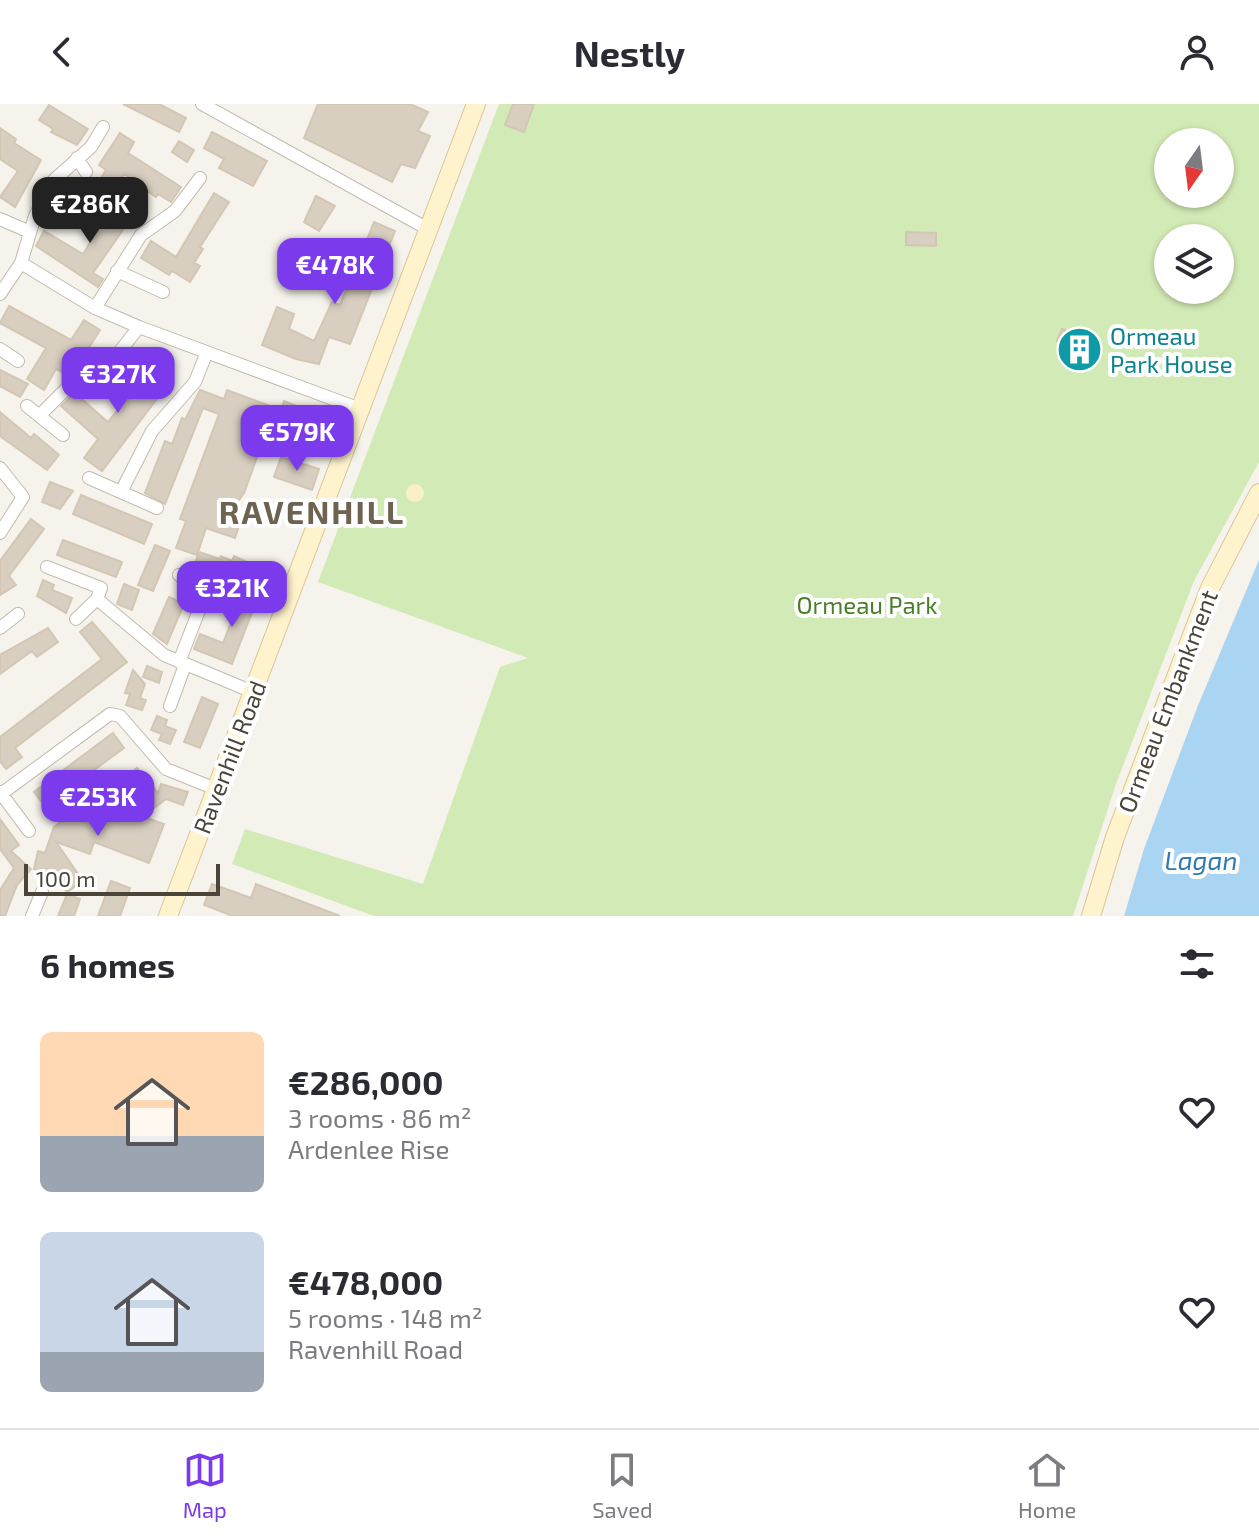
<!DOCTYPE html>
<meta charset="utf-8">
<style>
body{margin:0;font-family:"Exo 2",sans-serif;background:#f2f2f3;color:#2b2b33;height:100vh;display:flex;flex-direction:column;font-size:30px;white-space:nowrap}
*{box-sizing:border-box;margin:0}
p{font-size:26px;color:#7c7c81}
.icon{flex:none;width:44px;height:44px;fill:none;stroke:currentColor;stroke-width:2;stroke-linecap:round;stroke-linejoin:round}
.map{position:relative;height:812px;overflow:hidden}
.panel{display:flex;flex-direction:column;background:#fff;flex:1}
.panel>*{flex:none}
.needle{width:52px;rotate:194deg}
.controls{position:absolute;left:1154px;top:24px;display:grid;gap:16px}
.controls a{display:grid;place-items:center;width:80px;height:80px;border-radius:50%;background:#fff;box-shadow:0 2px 6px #0004;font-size:40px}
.scale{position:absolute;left:24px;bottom:20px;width:196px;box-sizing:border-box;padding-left:8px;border:4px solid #4b4439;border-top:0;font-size:22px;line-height:28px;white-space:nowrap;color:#4b4439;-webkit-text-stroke:6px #fff;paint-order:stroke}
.price{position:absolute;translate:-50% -68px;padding:0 18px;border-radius:16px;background:#7c3aed;color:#fff;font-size:26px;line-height:52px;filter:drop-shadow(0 2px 4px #0008)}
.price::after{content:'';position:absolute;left:50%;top:48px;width:24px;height:18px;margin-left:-12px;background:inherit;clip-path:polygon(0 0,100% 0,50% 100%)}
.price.current{background:#222;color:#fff}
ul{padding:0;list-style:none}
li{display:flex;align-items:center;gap:24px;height:200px;padding:0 40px}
li span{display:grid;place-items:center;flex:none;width:224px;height:160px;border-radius:12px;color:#555}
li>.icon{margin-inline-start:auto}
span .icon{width:96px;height:96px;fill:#fffc;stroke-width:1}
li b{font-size:34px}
h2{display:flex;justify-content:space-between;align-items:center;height:96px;padding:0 40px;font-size:34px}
header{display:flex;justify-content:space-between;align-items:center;height:104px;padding:0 40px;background:#fff;font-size:36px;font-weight:700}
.dock{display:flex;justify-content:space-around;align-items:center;height:112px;border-top:2px solid #e1e1e2;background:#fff;font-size:22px;color:#7c7c81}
.dock a{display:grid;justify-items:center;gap:4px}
.dock .current{color:#7c3aed}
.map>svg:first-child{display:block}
.green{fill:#d2eab5;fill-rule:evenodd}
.sand{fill:#f9efc9}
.water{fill:#a9d4f2}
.building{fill:#d8cfc1;stroke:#d3c7b4;stroke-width:2}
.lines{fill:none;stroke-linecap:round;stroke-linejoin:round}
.street-casing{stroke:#c2bbae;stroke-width:14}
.secondary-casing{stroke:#d6c79b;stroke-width:20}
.street{stroke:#fff;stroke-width:12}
.secondary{stroke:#fff3cd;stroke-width:18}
.labels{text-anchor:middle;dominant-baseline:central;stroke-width:8;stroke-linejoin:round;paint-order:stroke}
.culture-label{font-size:24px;fill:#0d838f;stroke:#fff;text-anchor:start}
.park-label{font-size:24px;fill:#4a7f2a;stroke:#fff}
.street-label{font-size:24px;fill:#4b4439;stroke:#fff}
.water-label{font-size:26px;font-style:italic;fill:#2e7ab2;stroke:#fff}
.district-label{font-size:32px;font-weight:bold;letter-spacing:2px;fill:#6e6250;stroke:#fff}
</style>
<header><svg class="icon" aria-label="back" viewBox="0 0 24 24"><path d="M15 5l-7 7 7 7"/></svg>Nestly<svg class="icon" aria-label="person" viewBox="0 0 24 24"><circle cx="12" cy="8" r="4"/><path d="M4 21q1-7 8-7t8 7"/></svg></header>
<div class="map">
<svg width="1259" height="812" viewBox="0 0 1259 812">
<rect width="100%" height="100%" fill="#f6f3ec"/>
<path class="green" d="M 499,0 L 1259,0 L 1259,358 L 1194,477 L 1116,680 L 1073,812 L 374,812 L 232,760 L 245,725 L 423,780 L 500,563 L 528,554 L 318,478 ZM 1168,38 L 1220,38 L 1220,90 L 1168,90 ZM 1168,134 L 1220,134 L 1220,186 L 1168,186 Z"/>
<path class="sand" d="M406 389a9 9 0 1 1 18 0a9 9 0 1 1-18 0Z"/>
<path class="water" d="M 1259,456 L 1259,812 L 1124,812 L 1144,745 L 1197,604 Z"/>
<path class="building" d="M 123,0 L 159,0 L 186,14 L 179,28 Z
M 318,0 L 410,0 L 428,8 L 418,27 L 430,32 L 415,64 L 401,60 L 392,78 L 304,34 Z
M 513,0 L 534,0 L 524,28 L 505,21 Z
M 49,1 L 88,25 L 77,41 L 51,28 L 53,25 L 39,16 Z
M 0,24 L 16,35 L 14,39 L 41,56 L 15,103 L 0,93 L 18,67 L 0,55 Z
M 212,28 L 267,57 L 253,82 L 219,64 L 224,55 L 204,44 Z
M 120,29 L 134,38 L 128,49 L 181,83 L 171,98 L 158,90 L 156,93 L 124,70 L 110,93 L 95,84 L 106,66 L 99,61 Z
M 179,37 L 194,46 L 187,58 L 172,48 Z
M 69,74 L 85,83 L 68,111 L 53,101 Z
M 214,89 L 229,98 L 200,143 L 203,145 L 194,159 L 200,162 L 190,178 L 172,167 L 169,171 L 141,154 L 151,137 L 176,153 Z
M 316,92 L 335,102 L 319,127 L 304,118 Z
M 117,96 L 136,107 L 93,169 L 103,175 L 98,183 L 36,142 L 44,127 L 83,150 Z
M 374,118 L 395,127 L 350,240 L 329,233 L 319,260 L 296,255 L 262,241 L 277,203 L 294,210 L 289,225 L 314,237 L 332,198 L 340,201 Z
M 906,128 L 936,129 L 936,142 L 906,141 Z
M 314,145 L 325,149 L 320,159 L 310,155 Z
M 9,202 L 71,236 L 84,216 L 100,226 L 83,253 L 74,248 L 62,268 L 56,265 L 44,286 L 27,275 L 46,244 L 0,219 Z
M 1062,225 L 1093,239 L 1077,266 L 1063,260 L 1070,242 L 1057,237 Z
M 141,257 L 169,279 L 102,367 L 84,354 L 98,335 L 61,302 L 75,289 L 108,318 L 137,282 L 127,275 Z
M 0,266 L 28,280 L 20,293 L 0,282 Z
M 200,286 L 224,295 L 227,286 L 281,306 L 284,297 L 333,316 L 324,339 L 315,341 L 268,323 L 244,389 L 228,411 L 241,415 L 235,434 L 206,424 L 197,451 L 176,444 L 186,417 L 180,415 L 219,310 L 203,304 L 165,400 L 145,389 L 165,337 L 172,340 L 182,314 L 185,316 Z
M 0,308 L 31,334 L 34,330 L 59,351 L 47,366 L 0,332 Z
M 281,353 L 319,365 L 312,386 L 274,373 Z
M 50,378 L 73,387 L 60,405 L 42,398 Z
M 81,391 L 152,420 L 144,440 L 73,410 Z
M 31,415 L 44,425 L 9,472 L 16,481 L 0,491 L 0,457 Z
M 63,436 L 122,458 L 116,473 L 57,451 Z
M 155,441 L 170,447 L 153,487 L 138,481 Z
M 199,448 L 220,455 L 221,452 L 232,457 L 234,452 L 245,457 L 239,472 L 215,467 L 214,470 L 194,463 Z
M 43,476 L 54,481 L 52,486 L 72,494 L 66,509 L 37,492 Z
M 124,480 L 139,486 L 132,506 L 117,500 Z
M 246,480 L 261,485 L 232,560 L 194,545 L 200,530 L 223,539 Z
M 169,493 L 184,500 L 167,540 L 153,530 Z
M 92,518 L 127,558 L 15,644 L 22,653 L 6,665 L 0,657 L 0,633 L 102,555 L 80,528 Z
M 48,524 L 58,538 L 37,553 L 32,547 L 0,570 L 0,551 Z
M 147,562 L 162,568 L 159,579 L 143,573 Z
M 133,566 L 145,580 L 140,594 L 146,596 L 142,606 L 126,601 L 130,590 L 125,589 Z
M 202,593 L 218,600 L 200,644 L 184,638 Z
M 157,612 L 167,616 L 165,622 L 176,626 L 170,640 L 159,636 L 162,630 L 151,626 Z
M 113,629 L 124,644 L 45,702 L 34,688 Z
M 137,664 L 158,689 L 161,680 L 188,688 L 183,701 L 166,695 L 146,710 L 120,678 Z
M 95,695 L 164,720 L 149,759 L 94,738 L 90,750 L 56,738 L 83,777 L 67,788 L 55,770 L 34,765 L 38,747 L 45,749 L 54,723 L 86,700 L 92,702 Z
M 0,715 L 19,741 L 11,747 L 31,765 L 17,781 L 5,812 L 0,812 L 0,786 L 14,764 L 0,745 Z
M 111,777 L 130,784 L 120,812 L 98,812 Z
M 212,780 L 251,794 L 256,780 L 340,812 L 233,812 L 204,801 Z
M 67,790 L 80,795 L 74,812 L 58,812 Z"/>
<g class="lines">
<defs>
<path id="street" d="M 202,0 L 428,125
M 77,54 L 86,68
M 0,115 L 30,128
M 21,159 L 95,204 L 139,223 L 360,305
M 117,167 L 163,188
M 0,190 L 21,159 L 35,112 L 54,76 L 91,43 L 103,23
M 95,204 L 141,131 L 175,107 L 200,74
M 0,245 L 18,257
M 27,302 L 63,331
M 39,312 L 71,280 L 113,256 L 139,223
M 0,364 L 23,393 L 0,429
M 89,374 L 157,404
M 121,388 L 152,327 L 195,278 L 207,248
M 47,463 L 101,484 L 97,495 L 164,551 L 253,588
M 76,515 L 97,495
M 0,524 L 18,510
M 179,558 L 205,491 L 179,471
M 170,602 L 185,561
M 0,688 L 29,727
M 1,690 L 110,610 L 120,612 L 166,665 L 216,685
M 32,812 L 42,788"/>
<path id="secondary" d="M 168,812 L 476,0
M 1091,812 L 1115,733 L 1210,484 L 1259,389"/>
</defs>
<use href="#street" class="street-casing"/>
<use href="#secondary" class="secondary-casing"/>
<use href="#street" class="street"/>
<use href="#secondary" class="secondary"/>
</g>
<defs>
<symbol id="building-disc" viewBox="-11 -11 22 22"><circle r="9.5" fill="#0f9aa8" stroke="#fff"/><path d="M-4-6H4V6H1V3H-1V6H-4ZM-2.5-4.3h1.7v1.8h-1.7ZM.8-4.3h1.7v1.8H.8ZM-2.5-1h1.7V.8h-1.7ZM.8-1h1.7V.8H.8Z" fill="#fff"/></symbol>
</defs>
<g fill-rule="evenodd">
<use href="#building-disc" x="1054" y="220" width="51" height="51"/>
</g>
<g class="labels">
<g class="culture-label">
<text x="1110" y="231">Ormeau<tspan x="1110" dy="28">Park House</tspan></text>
</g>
<g class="park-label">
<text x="867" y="500">Ormeau Park</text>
</g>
<g class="street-label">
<text transform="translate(1167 597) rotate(-69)">Ormeau Embankment</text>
<text transform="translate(229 653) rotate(-69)">Ravenhill Road</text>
</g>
<g class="water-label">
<text x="1201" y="755">Lagan</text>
</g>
<g class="district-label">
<text x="312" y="407">RAVENHILL</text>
</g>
</g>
</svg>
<div class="controls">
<a><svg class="needle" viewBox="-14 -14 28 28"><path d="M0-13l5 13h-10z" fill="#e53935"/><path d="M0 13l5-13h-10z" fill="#7c7c81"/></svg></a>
<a><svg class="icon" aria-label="layers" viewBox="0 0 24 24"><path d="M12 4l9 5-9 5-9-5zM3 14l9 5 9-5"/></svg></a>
</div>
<div class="scale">100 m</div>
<b class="price current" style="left:90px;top:141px">€286K</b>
<b class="price" style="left:335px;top:202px">€478K</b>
<b class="price" style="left:118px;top:311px">€327K</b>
<b class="price" style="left:297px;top:369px">€579K</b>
<b class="price" style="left:232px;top:525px">€321K</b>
<b class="price" style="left:98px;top:734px">€253K</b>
</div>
<section class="panel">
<h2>6 homes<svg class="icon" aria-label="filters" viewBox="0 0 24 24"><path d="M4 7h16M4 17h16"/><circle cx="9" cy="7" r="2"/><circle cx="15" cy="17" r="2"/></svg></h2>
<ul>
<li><span style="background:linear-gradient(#ffd9b3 65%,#9aa5b1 0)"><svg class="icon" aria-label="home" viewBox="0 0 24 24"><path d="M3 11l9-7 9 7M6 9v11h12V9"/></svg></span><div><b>€286,000</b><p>3 rooms · 86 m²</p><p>Ardenlee Rise</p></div><svg class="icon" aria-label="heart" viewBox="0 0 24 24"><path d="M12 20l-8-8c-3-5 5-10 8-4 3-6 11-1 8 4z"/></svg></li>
<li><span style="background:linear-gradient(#c9d6e8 75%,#9aa5b1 0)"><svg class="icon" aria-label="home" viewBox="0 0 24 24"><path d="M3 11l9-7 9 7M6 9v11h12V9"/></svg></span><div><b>€478,000</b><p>5 rooms · 148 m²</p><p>Ravenhill Road</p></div><svg class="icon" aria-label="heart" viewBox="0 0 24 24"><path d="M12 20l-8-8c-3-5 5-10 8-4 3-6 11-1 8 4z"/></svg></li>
</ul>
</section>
<nav class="dock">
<a class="current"><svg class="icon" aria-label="map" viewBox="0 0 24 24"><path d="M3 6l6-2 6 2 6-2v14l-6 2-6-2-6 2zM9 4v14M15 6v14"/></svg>Map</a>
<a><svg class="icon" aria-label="saved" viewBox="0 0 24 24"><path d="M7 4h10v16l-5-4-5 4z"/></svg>Saved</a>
<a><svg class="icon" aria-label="home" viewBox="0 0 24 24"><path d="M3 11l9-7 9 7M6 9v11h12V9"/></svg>Home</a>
</nav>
